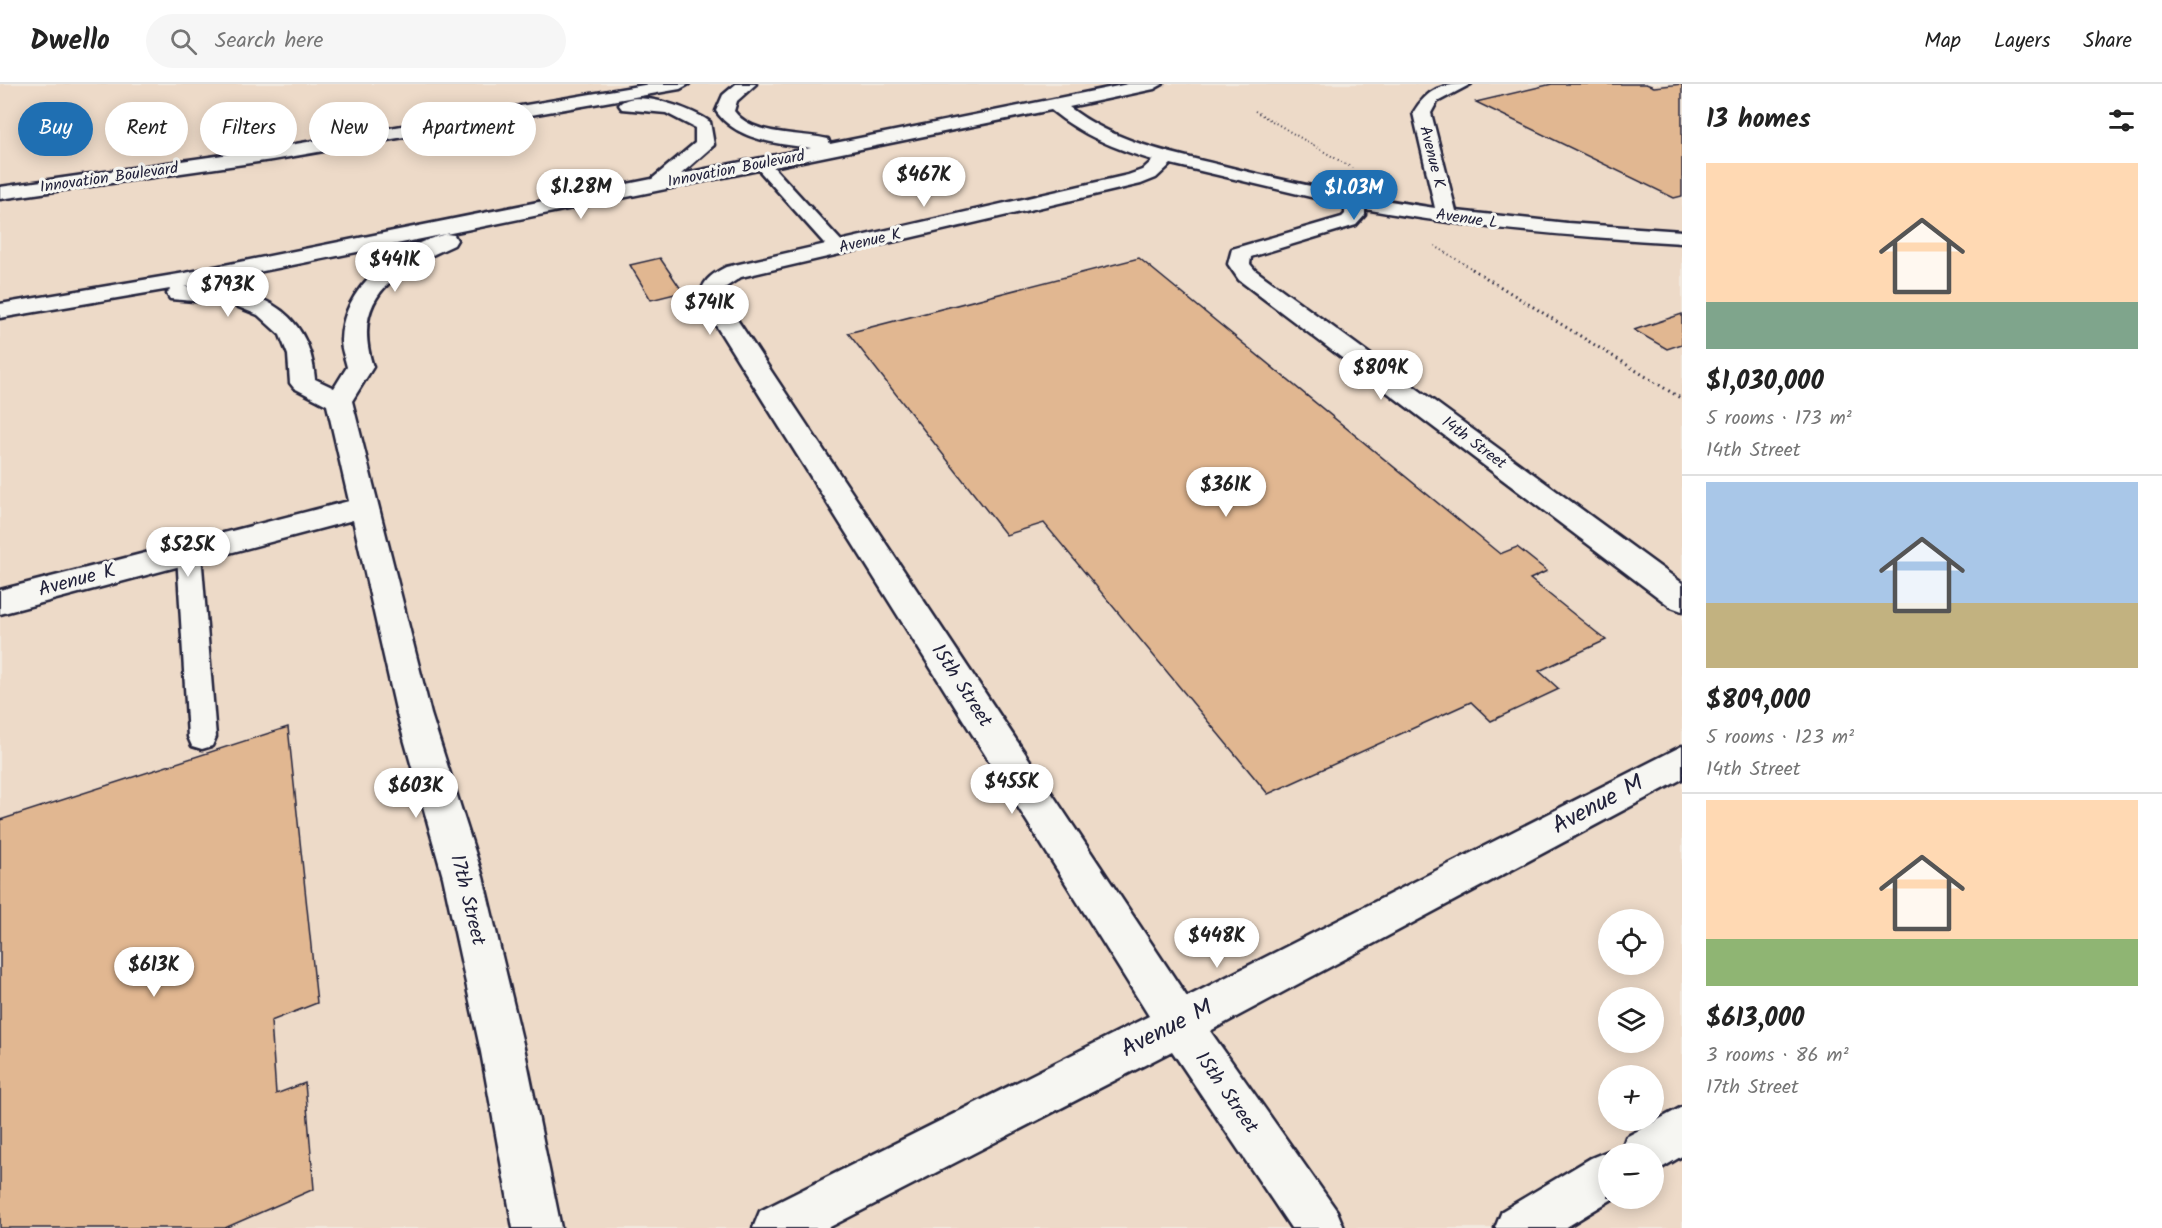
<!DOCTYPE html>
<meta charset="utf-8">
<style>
body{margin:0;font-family:Kalam,sans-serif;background:#f6f6f6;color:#222;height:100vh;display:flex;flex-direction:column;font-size:22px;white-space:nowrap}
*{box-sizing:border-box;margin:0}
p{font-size:20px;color:#767676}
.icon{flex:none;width:33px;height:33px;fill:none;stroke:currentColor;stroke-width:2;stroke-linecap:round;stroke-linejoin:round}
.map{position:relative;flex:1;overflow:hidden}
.side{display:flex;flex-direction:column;background:#fff;width:480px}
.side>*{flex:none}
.top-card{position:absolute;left:18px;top:18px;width:570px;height:54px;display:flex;gap:12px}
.tools{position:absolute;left:1598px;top:825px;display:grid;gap:12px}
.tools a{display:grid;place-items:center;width:66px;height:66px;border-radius:50%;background:#fff;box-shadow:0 3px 15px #0003;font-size:30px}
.price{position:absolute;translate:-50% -51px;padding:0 14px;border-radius:21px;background:#fff;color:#222;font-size:20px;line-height:39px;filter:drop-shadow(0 2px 3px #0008)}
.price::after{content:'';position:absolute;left:50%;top:36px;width:18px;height:14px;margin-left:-9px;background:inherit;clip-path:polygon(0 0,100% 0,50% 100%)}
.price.current{background:#1f6fb2;color:#fff}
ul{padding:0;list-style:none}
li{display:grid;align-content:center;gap:12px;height:318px;padding:0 24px}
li+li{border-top:2px solid #e0e0e0}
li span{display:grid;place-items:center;height:186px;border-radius:0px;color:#555}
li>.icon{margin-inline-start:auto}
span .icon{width:108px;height:108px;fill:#fffc;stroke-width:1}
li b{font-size:26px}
h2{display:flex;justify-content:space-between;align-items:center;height:72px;padding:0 24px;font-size:26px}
.pill{padding:0 21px;border-radius:27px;background:#fff;box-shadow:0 3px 15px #0003;font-size:21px;line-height:54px}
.pill.current{background:#1f6fb2;color:#fff}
header{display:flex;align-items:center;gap:36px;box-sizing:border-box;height:84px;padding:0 30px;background:#fff;border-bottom:2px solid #e0e0e0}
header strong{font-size:28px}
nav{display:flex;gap:33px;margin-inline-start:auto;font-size:21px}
.search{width:420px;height:54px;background:#f6f6f6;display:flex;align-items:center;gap:15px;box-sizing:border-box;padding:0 21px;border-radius:33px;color:#767676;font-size:22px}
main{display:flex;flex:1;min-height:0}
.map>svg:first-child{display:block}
.built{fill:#eddac8;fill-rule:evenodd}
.building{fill:#e1b791;stroke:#22223b;stroke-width:1.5}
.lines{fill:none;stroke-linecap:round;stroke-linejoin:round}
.service-casing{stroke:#22223b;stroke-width:5}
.minor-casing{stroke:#22223b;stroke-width:5}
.tertiary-casing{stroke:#22223b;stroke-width:5}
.path-far1{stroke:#22223b;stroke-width:2;stroke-dasharray:1 3;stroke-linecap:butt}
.path{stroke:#22223b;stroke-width:3;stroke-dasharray:1.5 4;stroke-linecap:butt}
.service{fill:#f6f6f2;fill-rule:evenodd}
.minor{fill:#f6f6f2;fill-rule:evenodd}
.tertiary{fill:#f6f6f2;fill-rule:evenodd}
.labels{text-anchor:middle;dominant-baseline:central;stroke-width:6;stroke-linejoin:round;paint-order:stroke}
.far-street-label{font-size:16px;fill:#22223b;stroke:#f6f6f2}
.street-label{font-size:20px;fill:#22223b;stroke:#f6f6f2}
.near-street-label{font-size:24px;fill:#22223b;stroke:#f6f6f2}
</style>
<header>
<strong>Dwello</strong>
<div class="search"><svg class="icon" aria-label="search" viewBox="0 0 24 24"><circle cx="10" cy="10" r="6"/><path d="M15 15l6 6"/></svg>Search here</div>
<nav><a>Map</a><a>Layers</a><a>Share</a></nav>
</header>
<main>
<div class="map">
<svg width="1682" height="1144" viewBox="0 0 1682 1144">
<rect width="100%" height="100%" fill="#f2e9df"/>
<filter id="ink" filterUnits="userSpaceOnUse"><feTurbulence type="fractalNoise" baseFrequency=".0167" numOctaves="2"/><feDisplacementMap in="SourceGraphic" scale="12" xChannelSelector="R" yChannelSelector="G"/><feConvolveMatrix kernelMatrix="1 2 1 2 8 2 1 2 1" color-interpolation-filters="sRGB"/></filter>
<g filter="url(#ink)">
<path class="built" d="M 0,0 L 1682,0 L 1682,1144 L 0,1144 ZM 1608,836 L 1653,836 L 1653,880 L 1608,880 ZM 1608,914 L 1653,914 L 1653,958 L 1608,958 ZM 1608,992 L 1653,992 L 1653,1036 L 1608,1036 ZM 1608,1070 L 1653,1070 L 1653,1114 L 1608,1114 Z"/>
<path class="building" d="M 1552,0 L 1646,0 L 1654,3 L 1682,0 L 1682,112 L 1674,114 L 1476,18 Z
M 660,174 L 683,208 L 651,216 L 630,181 Z
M 1139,174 L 1500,470 L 1517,463 L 1547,487 L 1530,495 L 1606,556 L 1539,587 L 1559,605 L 1491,637 L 1471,618 L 1268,710 L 1044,439 L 1006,451 L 848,249 Z
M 1682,230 L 1682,260 L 1667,265 L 1634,246 Z
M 288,643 L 317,919 L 271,937 L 276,1010 L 305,999 L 314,1105 L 225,1144 L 0,1144 L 0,736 Z"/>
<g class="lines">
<defs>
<path id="service" d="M 762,75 L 768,77 L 844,160 L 847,164 L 844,168 L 832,168 L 756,83 L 754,80 Z
M 189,461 L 198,464 L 201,470 L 216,653 L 212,662 L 202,665 L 192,662 L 188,653 L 177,470 L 180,464 Z"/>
<path id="minor" d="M 650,0 L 689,0 L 680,5 L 272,76 L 0,115 L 0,103 L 272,64 Z
M 736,0 L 756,0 L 737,17 L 734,27 C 753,53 799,48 828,55 L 830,60 L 1128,0 L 1163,0 L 1154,5 L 1069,23 C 1112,57 1167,68 1220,81 C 1291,99 1362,113 1435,124 L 1413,29 C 1428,4 1442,0 1471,0 L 1437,18 L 1431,29 L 1456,127 L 1567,139 L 1682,147 L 1682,159 C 1576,153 1470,144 1365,125 L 1365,131 L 1356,141 L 1257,171 L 1251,173 L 1250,180 L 1255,186 L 1682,499 L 1682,527 L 1671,523 L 1239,196 L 1228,180 L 1232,165 L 1342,133 L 1345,130 L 1345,121 L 1171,80 L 1156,94 L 1141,100 L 741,193 L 723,205 L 724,216 L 1187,913 L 1682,662 L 1682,695 L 1210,947 L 1337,1127 L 1344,1144 L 1291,1144 L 1172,967 L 828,1144 L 753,1144 L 760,1127 L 1149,932 L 700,216 C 701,198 710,191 726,183 L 1128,91 L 1142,86 L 1153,76 C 1115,65 1082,51 1051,26 L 446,150 L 454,151 L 457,156 L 454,161 C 396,187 350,212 373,283 L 352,317 L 431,630 L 483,793 L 525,968 L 561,1144 L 513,1144 L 481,968 L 443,793 L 397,630 L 353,436 L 0,530 L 0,506 L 349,417 L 327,321 L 294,304 L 290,299 L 288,271 L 280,251 L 258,231 L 231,220 L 170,215 L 167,210 L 170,205 L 0,234 L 0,220 L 185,189 L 652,95 L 695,59 L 695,44 L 666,29 L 622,25 L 619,21 C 633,3 695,26 710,38 L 714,61 L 681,90 L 811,64 C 777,60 736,56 716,27 L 723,11 ZM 446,150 C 397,162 343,201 341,256 C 341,265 345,274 347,283 L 334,304 L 315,295 C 309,220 250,202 184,203 Z"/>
<path id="tertiary" d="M 1682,1023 L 1682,1072 L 1653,1089 L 1653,1070 L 1620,1070 L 1626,1053 Z
M 1608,1067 L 1613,1070 L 1608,1070 L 1608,1114 L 1614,1114 L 1565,1144 L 1495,1144 L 1502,1127 L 1591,1074 Z"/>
</defs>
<use href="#service" class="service-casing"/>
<use href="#minor" class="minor-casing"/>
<use href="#tertiary" class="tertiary-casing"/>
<path class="path-far1" d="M 1255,27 L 1352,84
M 1435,162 L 1474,186"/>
<path class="path" d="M 1472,185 L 1682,315"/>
<use href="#service" class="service"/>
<use href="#minor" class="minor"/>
<use href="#tertiary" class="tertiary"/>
</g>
</g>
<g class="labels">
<g class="far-street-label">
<text transform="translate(1432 73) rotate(76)">Avenue K</text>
<text transform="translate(736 85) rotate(-11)">Innovation Boulevard</text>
<text transform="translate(109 94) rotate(-8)">Innovation Boulevard</text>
<text transform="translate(1467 135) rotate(8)">Avenue L</text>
<text transform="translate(870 157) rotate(-13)">Avenue K</text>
<text transform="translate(1474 359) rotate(37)">14th Street</text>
</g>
<g class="street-label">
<text transform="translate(77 497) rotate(-15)">Avenue K</text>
<text transform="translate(961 602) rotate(57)">15th Street</text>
<text transform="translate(467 816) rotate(76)">17th Street</text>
<text transform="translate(1226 1009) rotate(55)">15th Street</text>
</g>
<g class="near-street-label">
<text transform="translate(1598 721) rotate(-28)">Avenue M</text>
<text transform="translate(1167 945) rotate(-27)">Avenue M</text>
</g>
</g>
</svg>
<div class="tools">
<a><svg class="icon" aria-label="locate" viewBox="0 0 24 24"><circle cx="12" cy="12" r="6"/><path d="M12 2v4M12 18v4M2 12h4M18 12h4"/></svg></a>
<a><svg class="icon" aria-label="layers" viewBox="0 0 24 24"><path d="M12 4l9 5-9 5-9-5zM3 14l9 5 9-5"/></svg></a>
<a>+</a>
<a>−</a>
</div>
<b class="price" style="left:924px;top:124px">$467K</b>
<b class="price" style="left:581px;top:136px">$1.28M</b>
<b class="price current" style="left:1354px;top:137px">$1.03M</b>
<b class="price" style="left:395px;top:209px">$441K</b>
<b class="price" style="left:228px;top:234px">$793K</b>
<b class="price" style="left:710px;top:252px">$741K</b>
<b class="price" style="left:1381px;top:317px">$809K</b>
<b class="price" style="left:1226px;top:434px">$361K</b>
<b class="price" style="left:188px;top:494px">$525K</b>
<b class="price" style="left:1012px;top:731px">$455K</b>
<b class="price" style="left:416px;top:735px">$603K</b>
<b class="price" style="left:1217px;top:885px">$448K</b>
<b class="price" style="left:154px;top:914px">$613K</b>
<div class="top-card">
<a class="pill current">Buy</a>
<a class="pill">Rent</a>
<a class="pill">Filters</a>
<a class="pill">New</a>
<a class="pill">Apartment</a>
</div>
</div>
<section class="side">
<h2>13 homes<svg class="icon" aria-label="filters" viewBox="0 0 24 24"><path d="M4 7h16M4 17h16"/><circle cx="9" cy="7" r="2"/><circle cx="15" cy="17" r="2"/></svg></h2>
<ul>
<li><span style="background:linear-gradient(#ffd9b3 75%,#7fa58c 0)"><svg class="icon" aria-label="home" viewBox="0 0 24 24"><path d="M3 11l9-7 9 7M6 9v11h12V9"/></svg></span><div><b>$1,030,000</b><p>5 rooms · 173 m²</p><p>14th Street</p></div></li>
<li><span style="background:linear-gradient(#a9c7e8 65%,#c2b280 0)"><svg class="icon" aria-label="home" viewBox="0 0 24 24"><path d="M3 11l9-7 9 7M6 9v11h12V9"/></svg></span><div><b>$809,000</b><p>5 rooms · 123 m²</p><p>14th Street</p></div></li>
<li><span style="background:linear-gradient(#ffd9b3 75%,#8fb573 0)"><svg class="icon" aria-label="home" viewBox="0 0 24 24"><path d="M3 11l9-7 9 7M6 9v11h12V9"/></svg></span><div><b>$613,000</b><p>3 rooms · 86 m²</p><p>17th Street</p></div></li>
</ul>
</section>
</main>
